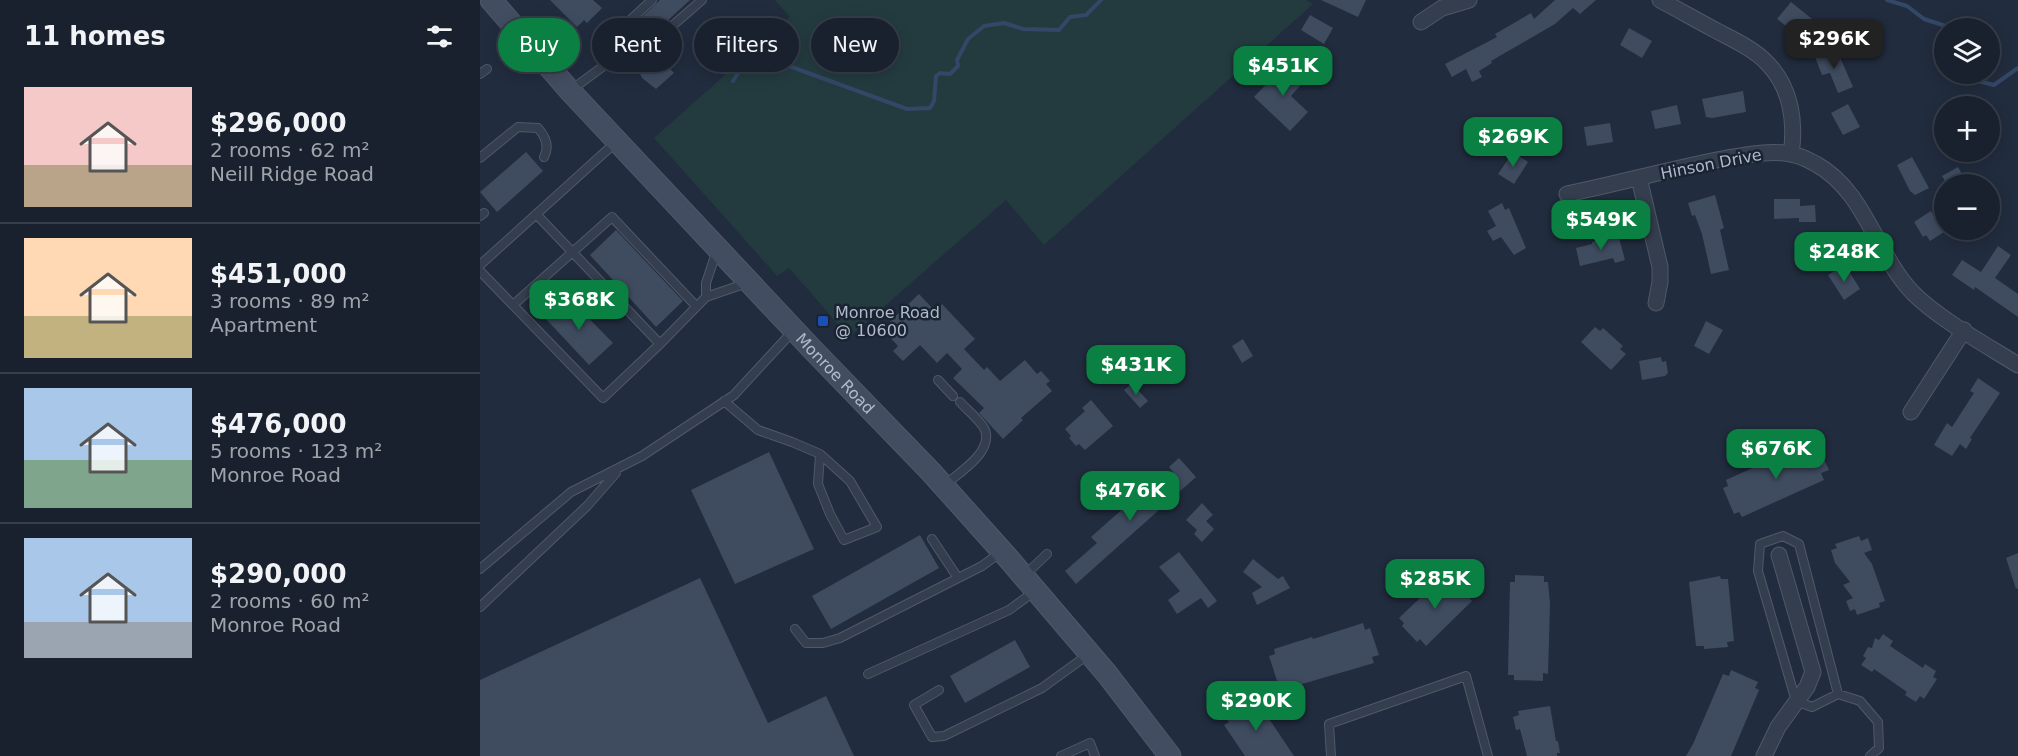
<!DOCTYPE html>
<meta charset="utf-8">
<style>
body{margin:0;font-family:"DejaVu Sans",sans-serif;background:#262e3a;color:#f1f3f6;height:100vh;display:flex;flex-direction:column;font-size:22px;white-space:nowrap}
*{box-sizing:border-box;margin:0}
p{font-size:20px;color:#9fa3aa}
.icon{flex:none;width:33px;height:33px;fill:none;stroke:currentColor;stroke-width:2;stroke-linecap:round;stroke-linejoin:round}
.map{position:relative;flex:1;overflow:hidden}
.drawer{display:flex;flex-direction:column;background:#19212e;width:480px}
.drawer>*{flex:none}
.top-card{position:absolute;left:18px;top:18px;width:570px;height:54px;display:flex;gap:12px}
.controls{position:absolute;left:1454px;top:18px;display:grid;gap:12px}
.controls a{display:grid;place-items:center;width:66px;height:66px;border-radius:50%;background:#19212e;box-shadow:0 3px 15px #0003,0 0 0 2px #373e4a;font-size:30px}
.price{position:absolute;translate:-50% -51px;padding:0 14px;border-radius:12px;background:#0b8043;color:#fff;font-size:20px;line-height:39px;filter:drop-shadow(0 2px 3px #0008)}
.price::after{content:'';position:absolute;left:50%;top:36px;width:18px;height:14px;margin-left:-9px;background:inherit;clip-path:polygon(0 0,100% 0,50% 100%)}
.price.active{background:#222;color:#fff}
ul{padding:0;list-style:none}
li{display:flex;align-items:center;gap:18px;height:150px;padding:0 24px}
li+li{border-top:2px solid #373e4a}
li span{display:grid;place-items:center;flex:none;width:168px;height:120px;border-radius:0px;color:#555}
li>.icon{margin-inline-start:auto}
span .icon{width:72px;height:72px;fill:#fffc;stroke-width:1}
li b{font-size:26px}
h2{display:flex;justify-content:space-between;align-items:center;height:72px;padding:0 24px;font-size:26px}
.pill{padding:0 21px;border-radius:27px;background:#19212e;box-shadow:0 3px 15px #0003,0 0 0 2px #373e4a;font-size:21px;line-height:54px}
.pill.active{background:#0b8043;color:#fff}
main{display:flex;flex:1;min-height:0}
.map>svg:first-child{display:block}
.green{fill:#233b3f}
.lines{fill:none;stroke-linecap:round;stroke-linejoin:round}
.stream{stroke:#334766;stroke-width:4}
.building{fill:#3f4c60}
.service-casing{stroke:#505968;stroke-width:10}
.minor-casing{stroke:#505968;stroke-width:17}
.secondary-casing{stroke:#505968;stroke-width:23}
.service{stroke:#353e4e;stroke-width:8}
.minor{stroke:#353e4e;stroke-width:15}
.secondary{stroke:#434d61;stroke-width:21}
.transit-dot{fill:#1a4fb4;stroke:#1a2332;stroke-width:2}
.labels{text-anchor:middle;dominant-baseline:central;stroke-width:5;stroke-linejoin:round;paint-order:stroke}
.street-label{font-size:16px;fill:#b0b9c9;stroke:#1a2332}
.poi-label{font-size:16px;fill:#b0b9c9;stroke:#1a2332;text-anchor:start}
</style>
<main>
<section class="drawer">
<h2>11 homes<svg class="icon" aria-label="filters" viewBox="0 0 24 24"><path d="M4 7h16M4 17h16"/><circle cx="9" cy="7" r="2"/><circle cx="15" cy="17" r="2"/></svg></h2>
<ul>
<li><span style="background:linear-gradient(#f6c9c9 65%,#b9a48a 0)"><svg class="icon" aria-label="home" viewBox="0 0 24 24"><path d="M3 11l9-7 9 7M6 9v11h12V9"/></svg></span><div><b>$296,000</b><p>2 rooms · 62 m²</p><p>Neill Ridge Road</p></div></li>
<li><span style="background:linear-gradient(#ffd9b3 65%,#c2b280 0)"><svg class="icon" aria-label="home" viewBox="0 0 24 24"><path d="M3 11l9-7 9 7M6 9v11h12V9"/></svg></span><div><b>$451,000</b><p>3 rooms · 89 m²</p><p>Apartment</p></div></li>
<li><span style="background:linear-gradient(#a9c7e8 60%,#7fa58c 0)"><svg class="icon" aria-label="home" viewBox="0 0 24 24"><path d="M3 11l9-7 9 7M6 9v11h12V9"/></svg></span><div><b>$476,000</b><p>5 rooms · 123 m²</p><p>Monroe Road</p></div></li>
<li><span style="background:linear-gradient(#a9c7e8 70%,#9aa5b1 0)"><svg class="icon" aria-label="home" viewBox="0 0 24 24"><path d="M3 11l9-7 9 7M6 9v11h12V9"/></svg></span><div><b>$290,000</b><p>2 rooms · 60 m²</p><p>Monroe Road</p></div></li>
</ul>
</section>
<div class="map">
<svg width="1538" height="756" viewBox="0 0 1538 756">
<rect width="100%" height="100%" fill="#212c3e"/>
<path class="green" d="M 295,0 L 826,0 L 833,4 L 564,245 L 526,200 L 369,337 L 309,268 L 297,276 L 174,138 L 310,17 Z"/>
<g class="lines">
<path class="stream" d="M 1407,0 L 1427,6 L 1444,19 L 1472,28
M 1482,74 L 1490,79 L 1514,85 L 1538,68
M 253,81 C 268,57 270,56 298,62 L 427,109 L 450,108 L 454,101 L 456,76 L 460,73 L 470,74 L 478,66 L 477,60 L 488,39 L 504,26 L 524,23 L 543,29 L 579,30 L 590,17 L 606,15 L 621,0"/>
</g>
<path class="building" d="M 70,0 L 113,0 L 122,8 L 107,23 L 104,20 L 97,27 Z
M 180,0 L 210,0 L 160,46 L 142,59 L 131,46 Z
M 841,0 L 886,0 L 878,17 Z
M 1075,0 L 1116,0 L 1100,14 L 1093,8 L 1075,24 L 1011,61 L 1012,63 L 999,71 L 1002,77 L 992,82 L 986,69 L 972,77 L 965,64 L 1017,37 L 1015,34 L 1051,13 L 1054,19 Z
M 1311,2 L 1342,27 L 1329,44 L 1297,19 Z
M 830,15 L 853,28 L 844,44 L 821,30 Z
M 1149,28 L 1172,41 L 1162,58 L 1140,45 Z
M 1356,48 L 1373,87 L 1358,93 L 1350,73 L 1342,75 L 1335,57 Z
M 168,55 L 176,64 L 181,59 L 194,73 L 176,89 L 162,78 L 156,65 Z
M 807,62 L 826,79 L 811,96 L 828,112 L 810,131 L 774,97 Z
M 1263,91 L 1266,112 L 1232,118 L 1226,117 L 1222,99 Z
M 1368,104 L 1380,127 L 1363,135 L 1351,113 Z
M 1197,105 L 1201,124 L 1175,129 L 1171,111 Z
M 1130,123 L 1133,142 L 1107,146 L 1104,127 Z
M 46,152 L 63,171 L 17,212 L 0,192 Z
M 1033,152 L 1048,162 L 1034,184 L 1018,174 Z
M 1432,157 L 1449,188 L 1435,195 L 1430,191 L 1417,165 Z
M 1478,167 L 1486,181 L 1480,184 L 1467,184 L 1462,176 Z
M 1235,195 L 1244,228 L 1240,230 L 1249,270 L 1231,274 L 1222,234 L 1215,215 L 1212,216 L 1208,203 Z
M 1294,199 L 1320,199 L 1320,206 L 1335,205 L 1336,222 L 1319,222 L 1319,218 L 1294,219 Z
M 1022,203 L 1025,210 L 1029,208 L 1046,248 L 1034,255 L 1021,237 L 1013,241 L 1007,231 L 1016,226 L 1008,211 Z
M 1451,211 L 1464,232 L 1450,241 L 1446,235 L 1443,237 L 1434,222 Z
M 136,230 L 203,301 L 176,327 L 110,255 Z
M 1138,234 L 1145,260 L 1135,263 L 1133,258 L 1100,266 L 1096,248 L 1112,244 L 1112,242 L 1123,240 L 1122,237 Z
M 1518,246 L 1531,255 L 1515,278 L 1538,294 L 1538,317 L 1495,287 L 1494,290 L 1472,275 L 1482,260 L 1501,272 Z
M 1360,268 L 1364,274 L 1369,271 L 1380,289 L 1364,300 L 1348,275 Z
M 439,294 L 455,311 L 462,304 L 495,339 L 484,349 L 504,370 L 507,367 L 520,381 L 545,360 L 557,374 L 561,371 L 570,381 L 566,384 L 572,391 L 541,418 L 543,420 L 523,439 L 499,413 L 504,408 L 473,378 L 482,369 L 467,353 L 457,363 L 440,345 L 423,361 L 413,351 L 418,346 L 402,329 Z
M 87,296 L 133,343 L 109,365 L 65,318 Z
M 1226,321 L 1243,330 L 1229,354 L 1214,346 Z
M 1115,327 L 1120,331 L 1123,328 L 1143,346 L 1140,349 L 1146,354 L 1131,370 L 1101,342 Z
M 763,339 L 773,356 L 762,363 L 752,346 Z
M 1181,357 L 1182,362 L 1186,361 L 1188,373 L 1185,376 L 1162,380 L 1159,361 Z
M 1498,378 L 1520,393 L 1490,438 L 1492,439 L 1486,449 L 1480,444 L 1472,456 L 1454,445 L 1467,423 L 1472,427 L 1494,393 L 1490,391 Z
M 652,383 L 668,401 L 660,408 L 644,390 Z
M 611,400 L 633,426 L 605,450 L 599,444 L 596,446 L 589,438 L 591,436 L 585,429 L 605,411 L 602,408 Z
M 1330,442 L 1333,449 L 1338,446 L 1349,470 L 1341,473 L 1344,480 L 1262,517 L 1259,512 L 1254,514 L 1243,488 L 1248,486 L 1246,480 Z
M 289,452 L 334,549 L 255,584 L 211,490 Z
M 699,458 L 716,477 L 596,584 L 585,571 L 617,543 L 611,537 L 647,505 L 653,512 L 694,473 L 689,467 Z
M 722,503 L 733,515 L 726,521 L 734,529 L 722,542 L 714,534 L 717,530 L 706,520 Z
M 440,535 L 459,568 L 351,629 L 332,596 Z
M 1379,536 L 1381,541 L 1388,538 L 1392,550 L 1384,553 L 1392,564 L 1405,601 L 1399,603 L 1400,607 L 1377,615 L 1375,609 L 1370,611 L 1366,601 L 1373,598 L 1363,585 L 1370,582 L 1355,563 L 1351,550 L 1357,548 L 1355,544 Z
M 699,552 L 737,601 L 728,608 L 721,598 L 697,614 L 688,600 L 700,591 L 679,567 Z
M 1538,553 L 1538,588 L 1536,589 L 1526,558 Z
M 773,559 L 798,579 L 803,576 L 810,588 L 777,605 L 772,593 L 782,587 L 763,572 Z
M 964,575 L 970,581 L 973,577 L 992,601 L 946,646 L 940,639 L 937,642 L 922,626 L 924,623 L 919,618 Z
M 1035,575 L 1064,576 L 1064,582 L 1068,582 L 1070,604 L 1068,674 L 1063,673 L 1063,681 L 1034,680 L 1034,675 L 1028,675 L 1030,582 L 1035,582 Z
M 1240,576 L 1241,579 L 1248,579 L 1254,641 L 1247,642 L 1248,647 L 1224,649 L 1224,646 L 1216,646 L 1209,582 Z
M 220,578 L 288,723 L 346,696 L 374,756 L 0,756 L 0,680 Z
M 883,623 L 885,630 L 890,628 L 899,655 L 892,657 L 894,663 L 805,689 L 803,683 L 798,684 L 789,656 L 795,654 L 794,649 L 832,637 L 833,639 Z
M 1403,634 L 1413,641 L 1410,646 L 1443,668 L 1445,664 L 1456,671 L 1453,677 L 1457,679 L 1444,699 L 1440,696 L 1436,702 L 1425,695 L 1427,692 L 1394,669 L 1392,672 L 1381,665 L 1386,658 L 1383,656 L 1388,647 L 1392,648 L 1395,638 L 1399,640 Z
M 535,640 L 550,667 L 485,703 L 470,676 Z
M 1251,670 L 1278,682 L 1275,688 L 1279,690 L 1251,756 L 1206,756 L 1213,744 L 1243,674 L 1249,676 Z
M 768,701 L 771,705 L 777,701 L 814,756 L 765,756 L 744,725 L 749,722 L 745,717 Z
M 1070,706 L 1076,741 L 1078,741 L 1080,753 L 1077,753 L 1077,756 L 1047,756 L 1040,729 L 1036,730 L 1033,717 L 1039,715 L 1038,711 Z"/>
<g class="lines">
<defs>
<path id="service" d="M 125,65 L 142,66 L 153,60 L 222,0
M 0,74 L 7,69
M 91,90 L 125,65 L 119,54 L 123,45 L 172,0
M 0,158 L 38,127 L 58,128 C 65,136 70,146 64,157
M 56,214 L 180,344 L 226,297 L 267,283
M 0,216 L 4,213
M 0,265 L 136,142
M 0,271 L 123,398 L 180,344
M 226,297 L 226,283 L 236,253
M 33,305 L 132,217 L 216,306
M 458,380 L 473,396
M 244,401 L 278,430 L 312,442 L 340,454 L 370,481 L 397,527 L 364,540 L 350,514 L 338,484 L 340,454
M 466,484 C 480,472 513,452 505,430 C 501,421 487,410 480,402
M 452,539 L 478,578
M 0,569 L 91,492 L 162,456 L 254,395 L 313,331
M 545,575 L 567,554
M 0,607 L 107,506 L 136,473
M 315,629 L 326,643 L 343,643 L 360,638 L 502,566 L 521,552
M 388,674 L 529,610 L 555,591
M 459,690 L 434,705 L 452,737 L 464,736 L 562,688 L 609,654
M 1358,694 L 1319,544 L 1303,536 L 1280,544 L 1278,571 L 1316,701 L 1332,707 L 1358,694 L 1380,701 L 1398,722 L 1399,748 L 1390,756
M 581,756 L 610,743 L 615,756
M 851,756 L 849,724 L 986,676 L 1008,756"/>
<path id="minor" d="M 1180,0 C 1199,10 1218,21 1237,31 C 1254,40 1274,49 1287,63 C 1311,87 1316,122 1311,154
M 941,22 L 962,8 L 989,0
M 1159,178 L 1180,267 L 1180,282 L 1176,303
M 1087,194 C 1141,183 1193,168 1247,158 C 1267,155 1290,150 1310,154 C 1320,155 1328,160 1336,164 C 1386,192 1395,253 1433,293 C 1459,319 1506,345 1538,365
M 1431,412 L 1484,330
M 1284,756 L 1298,727 L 1327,687 L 1333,672 L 1299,555"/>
<g id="secondary">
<path id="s1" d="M 11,0 L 90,91 L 332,349 L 451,472 L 528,558 L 627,674 L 690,756"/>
</g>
</defs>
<use href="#service" class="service-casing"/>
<use href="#minor" class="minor-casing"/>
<use href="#secondary" class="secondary-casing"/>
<use href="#service" class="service"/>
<use href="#minor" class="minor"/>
<use href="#secondary" class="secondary"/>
</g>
<rect class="transit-dot" x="337" y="315" width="12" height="12" rx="3"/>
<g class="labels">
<g class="street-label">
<text transform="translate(1231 164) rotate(-11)">Hinson Drive</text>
<text stroke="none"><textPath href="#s1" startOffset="508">Monroe Road</textPath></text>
</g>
<g class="poi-label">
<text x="355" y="312">Monroe Road<tspan x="355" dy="18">@ 10600</tspan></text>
</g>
</g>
</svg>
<div class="controls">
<a><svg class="icon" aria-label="layers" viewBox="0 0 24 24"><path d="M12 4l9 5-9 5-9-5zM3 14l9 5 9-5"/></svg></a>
<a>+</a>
<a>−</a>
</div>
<b class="price active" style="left:1354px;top:70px">$296K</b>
<b class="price" style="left:803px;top:97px">$451K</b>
<b class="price" style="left:1033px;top:168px">$269K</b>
<b class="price" style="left:1121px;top:251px">$549K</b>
<b class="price" style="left:1364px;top:283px">$248K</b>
<b class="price" style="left:99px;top:331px">$368K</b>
<b class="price" style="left:656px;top:396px">$431K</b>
<b class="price" style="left:1296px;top:480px">$676K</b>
<b class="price" style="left:650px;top:522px">$476K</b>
<b class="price" style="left:955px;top:610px">$285K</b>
<b class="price" style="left:776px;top:732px">$290K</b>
<div class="top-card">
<a class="pill active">Buy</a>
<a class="pill">Rent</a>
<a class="pill">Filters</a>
<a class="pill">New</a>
</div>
</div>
</main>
